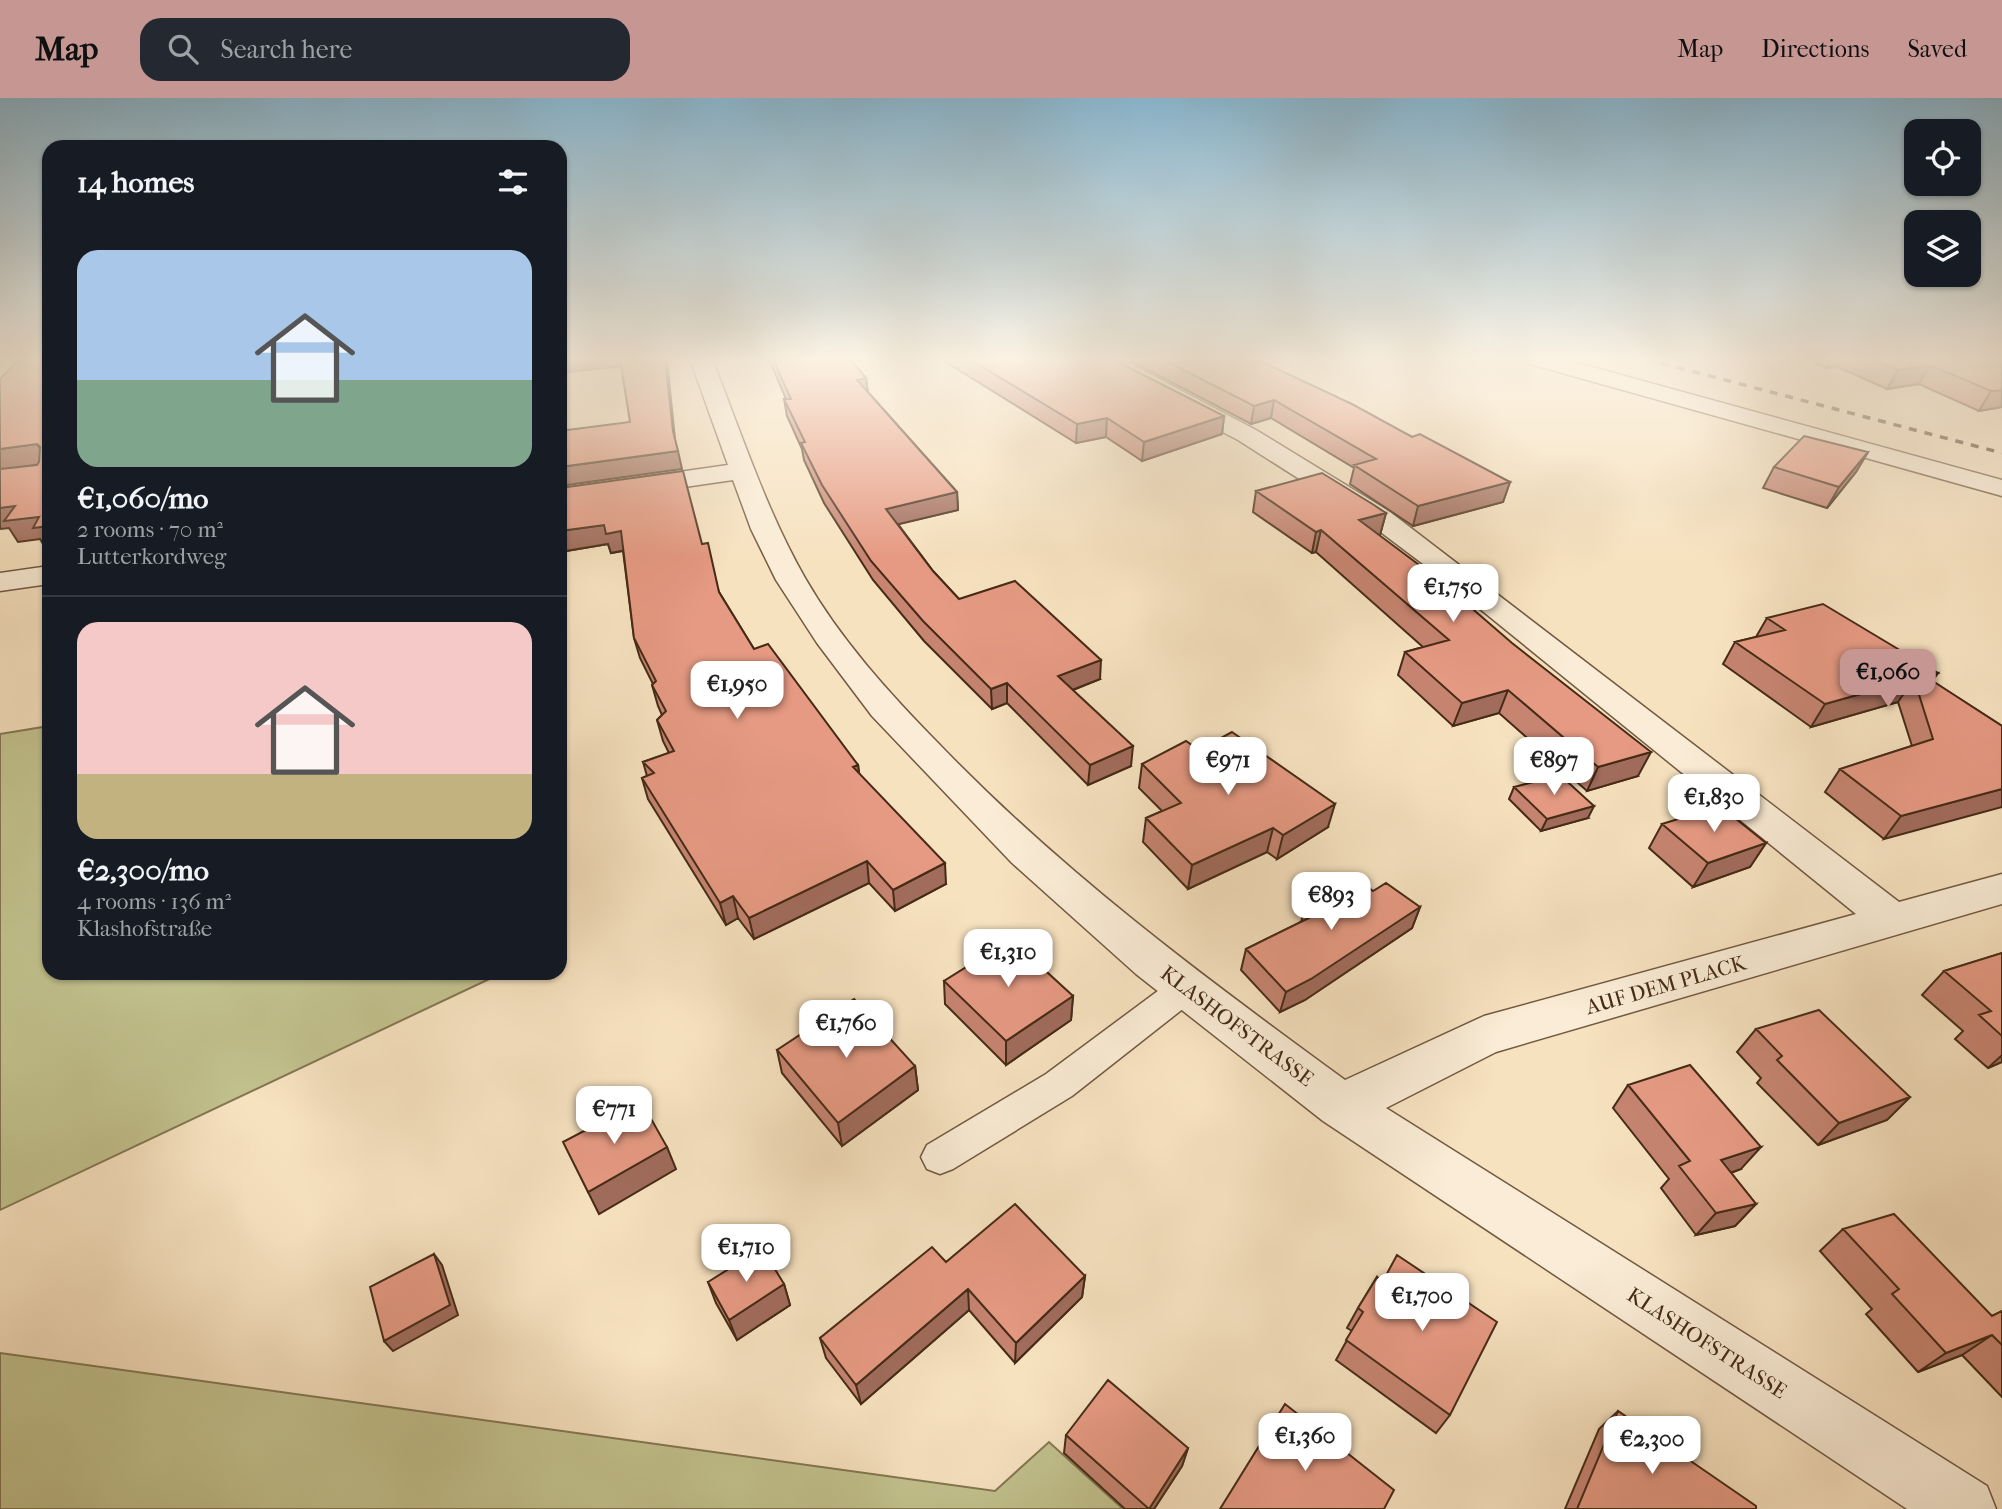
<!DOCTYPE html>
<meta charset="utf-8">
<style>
body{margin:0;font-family:"IM FELL French Canon",serif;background:#242831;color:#f1f3f6;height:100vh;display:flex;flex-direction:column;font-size:26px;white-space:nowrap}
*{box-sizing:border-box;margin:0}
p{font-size:23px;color:#9ea1a6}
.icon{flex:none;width:38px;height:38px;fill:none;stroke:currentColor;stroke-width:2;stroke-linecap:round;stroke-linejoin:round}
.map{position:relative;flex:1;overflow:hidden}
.details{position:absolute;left:42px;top:42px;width:525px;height:840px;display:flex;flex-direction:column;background:#171b24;border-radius:21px;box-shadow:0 2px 5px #0004}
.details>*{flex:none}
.fabs{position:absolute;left:1904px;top:21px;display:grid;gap:14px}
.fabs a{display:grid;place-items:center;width:77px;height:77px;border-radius:14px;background:#171b24;box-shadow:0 2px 5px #0004;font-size:35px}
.price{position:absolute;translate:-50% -60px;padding:0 16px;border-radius:14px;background:#fff;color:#222;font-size:23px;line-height:46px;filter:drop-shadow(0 2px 4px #0008)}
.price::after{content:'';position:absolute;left:50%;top:42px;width:21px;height:16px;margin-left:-10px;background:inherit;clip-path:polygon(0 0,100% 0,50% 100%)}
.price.current{background:#c59692;color:#111}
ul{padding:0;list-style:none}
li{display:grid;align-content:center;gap:14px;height:371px;padding:0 35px}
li+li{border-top:2px solid #363941}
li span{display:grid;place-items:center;height:217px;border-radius:21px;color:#555}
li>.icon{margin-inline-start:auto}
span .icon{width:126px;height:126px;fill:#fffc;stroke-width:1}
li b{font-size:30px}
h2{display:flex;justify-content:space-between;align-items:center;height:84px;padding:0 35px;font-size:30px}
header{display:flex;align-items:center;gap:42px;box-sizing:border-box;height:98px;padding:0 35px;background:#c59692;color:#111}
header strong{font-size:33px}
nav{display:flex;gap:38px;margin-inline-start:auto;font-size:24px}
.search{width:490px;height:63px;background:#242831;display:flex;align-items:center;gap:18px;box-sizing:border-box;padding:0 24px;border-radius:21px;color:#9ea1a6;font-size:26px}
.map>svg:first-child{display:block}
.green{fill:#c2c28e;stroke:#847652;stroke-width:2}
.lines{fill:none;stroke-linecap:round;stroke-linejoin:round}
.lane-casing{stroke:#725940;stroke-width:3}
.street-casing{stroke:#725940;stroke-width:3}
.lane{fill:#faecd6;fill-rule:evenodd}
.street{fill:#faecd6;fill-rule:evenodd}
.rail{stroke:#452b16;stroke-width:3.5;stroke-dasharray:8 8;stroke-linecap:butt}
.wall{fill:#c68471;stroke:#452b16;stroke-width:2}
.shaded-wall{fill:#a16c5c;stroke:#452b16;stroke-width:2}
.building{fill:#e69a83;stroke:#452b16;stroke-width:2}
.labels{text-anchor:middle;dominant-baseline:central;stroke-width:5;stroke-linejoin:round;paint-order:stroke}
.street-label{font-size:21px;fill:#452b16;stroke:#faecd6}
</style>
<header>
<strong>Map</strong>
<div class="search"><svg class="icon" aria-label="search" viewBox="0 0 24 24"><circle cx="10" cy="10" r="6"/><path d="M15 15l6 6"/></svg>Search here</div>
<nav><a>Map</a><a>Directions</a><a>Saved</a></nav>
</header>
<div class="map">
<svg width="2002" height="1411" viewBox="0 0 2002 1411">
<rect width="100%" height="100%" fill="#f7e2c0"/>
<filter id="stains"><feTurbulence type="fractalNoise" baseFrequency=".00286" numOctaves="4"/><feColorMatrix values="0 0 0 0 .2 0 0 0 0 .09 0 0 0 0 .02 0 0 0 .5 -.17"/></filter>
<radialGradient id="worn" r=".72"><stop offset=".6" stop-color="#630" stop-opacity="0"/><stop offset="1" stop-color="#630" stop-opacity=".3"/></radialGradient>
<path class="green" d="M 49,628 L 49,875 L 502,875 L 0,1112 L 0,636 Z
M 0,1255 L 995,1393 L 1049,1344 L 1123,1411 L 0,1411 Z"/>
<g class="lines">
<defs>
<path id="lane" d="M 1186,877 L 1198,881 L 1202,890 L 1198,899 L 1072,998 L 953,1071 L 940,1076 L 927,1071 L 921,1059 L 927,1047 L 1046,976 L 1174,881 Z"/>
<path id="street" d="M 690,261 L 712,261 C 741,334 766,412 805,480 C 840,541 889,595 938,645 C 1062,774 1201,877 1345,982 L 1484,918 L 1856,816 L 1443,481 L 1370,426 L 1238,342 L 1104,272 L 1099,261 L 1121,261 L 1256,332 L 1390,414 L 1899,804 L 2002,776 L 2002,806 L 1496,954 L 1386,1010 L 1987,1388 L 1996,1411 L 1907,1411 L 1323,1023 L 1136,876 L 1012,765 L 872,618 L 817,545 L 776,482 L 751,431 L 733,382 L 560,407 L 560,391 L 728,367 Z
M 1527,261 L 1563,261 L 2002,382 L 2002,398 L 1530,266 Z
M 49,468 L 49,486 L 0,493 L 0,475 Z"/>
</defs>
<use href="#lane" class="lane-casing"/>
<use href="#street" class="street-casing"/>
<use href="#lane" class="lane"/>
<use href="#street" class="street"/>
<path class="rail" d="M 1646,261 L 2002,355"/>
</g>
<path class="wall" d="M 769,261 L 850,261 L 866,280 L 868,294 L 957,394 L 958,412 L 898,426 L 933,473 L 959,501 L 1100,581 L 1073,592 L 1131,668 L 1088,687 L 1007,605 L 992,611 L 924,543 L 873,482 L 824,405 L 804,362 L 802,351 L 787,318 L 784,301 L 786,301 Z
M 941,261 L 1112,261 L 1224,318 L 1222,336 L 1142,363 L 1106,339 L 1076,345 Z
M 1127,261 L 1256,261 L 1412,339 L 1510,384 L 1503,404 L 1413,428 L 1350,386 L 1354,370 L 1271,320 L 1251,326 Z
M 1807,261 L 2002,261 L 2002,309 L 1979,313 L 1919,286 L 1887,291 L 1838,269 L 1826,270 Z
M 1868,354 L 1856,374 L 1827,410 L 1763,390 L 1774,369 Z
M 560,390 L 702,446 L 719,494 L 754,551 L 858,667 L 859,676 L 946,786 L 895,813 L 869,785 L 754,841 L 738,820 L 726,827 L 648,701 L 642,680 L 647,678 L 643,664 L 669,655 L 663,643 L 657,622 L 662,617 L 658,608 L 652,587 L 653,586 L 640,560 L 634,540 L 623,453 L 611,455 L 608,446 L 560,454 Z
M 1256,393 L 1386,415 L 1380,437 L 1379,437 L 1638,678 L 1587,693 L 1499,615 L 1453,628 L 1398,577 L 1405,554 L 1423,549 L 1316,454 L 1312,455 L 1253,414 Z
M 1767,520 L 1938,575 L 1932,583 L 2002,628 L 1884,741 L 1825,694 L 1840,671 L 1912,648 L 1898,604 L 1811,629 L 1723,566 L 1735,544 L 1756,539 Z
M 1199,652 L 1328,729 L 1277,761 L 1267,754 L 1188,791 L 1143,744 L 1146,720 L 1162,713 L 1139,690 L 1142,666 Z
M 1514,689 L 1588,720 L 1541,733 L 1509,701 Z
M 1662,726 L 1766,745 L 1750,769 L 1693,789 L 1649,750 Z
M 1373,793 L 1420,809 L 1412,830 L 1305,902 L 1280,914 L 1241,872 L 1246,851 L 1301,824 L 1305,811 Z
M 2002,855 L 2002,964 L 1988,970 L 1955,941 L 1963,933 L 1922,897 L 1944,873 Z
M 944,883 L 1073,898 L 1071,922 L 1006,967 L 945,906 Z
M 1756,931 L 1910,999 L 1887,1022 L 1818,1047 L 1757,985 L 1761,980 L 1737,954 Z
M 777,952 L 915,968 L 918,992 L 842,1048 L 782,975 Z
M 1628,987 L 1741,1071 L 1731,1075 L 1756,1106 L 1735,1128 L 1696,1137 L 1661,1090 L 1669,1081 L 1613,1010 Z
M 1843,1131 L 1992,1218 L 2002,1213 L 2002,1299 L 1962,1257 L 1918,1274 L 1866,1216 L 1872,1211 L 1820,1153 Z
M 946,1164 L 1085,1178 L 1082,1199 L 1015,1265 L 969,1212 L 861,1306 L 826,1260 L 820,1240 Z
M 1377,1179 L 1450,1317 L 1436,1335 L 1336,1262 L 1352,1233 L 1347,1230 L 1358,1210 Z
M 708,1184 L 784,1186 L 790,1207 L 737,1242 L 716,1205 Z
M 1618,1313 L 1756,1411 L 1565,1411 L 1599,1331 Z
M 1066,1337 L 1188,1350 L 1182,1368 L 1154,1411 L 1125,1411 L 1064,1355 Z"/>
<path class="shaded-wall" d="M 560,261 L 621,261 L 623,268 L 560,275 Z
M 665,261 L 676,261 L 667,262 L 676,351 L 673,333 Z
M 1831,261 L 1842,261 L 1838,269 L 1826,270 Z
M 1930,267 L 1919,286 L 1887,291 L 1898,272 Z
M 866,280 L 868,296 L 857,282 Z
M 2002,292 L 2002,309 L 1979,313 L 1991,293 Z
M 1274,302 L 1271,320 L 1251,326 L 1254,308 Z
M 1224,318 L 1222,336 L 1142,363 L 1144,344 Z
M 1107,320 L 1106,339 L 1076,345 L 1077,326 Z
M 37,346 L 49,365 L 0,372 L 0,351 Z
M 678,353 L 682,371 L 560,388 L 560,369 Z
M 1868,354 L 1856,374 L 1827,410 L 1839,389 Z
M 1510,384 L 1503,404 L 1413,428 L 1418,408 Z
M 957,394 L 958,412 L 887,429 L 886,411 Z
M 0,403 L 15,408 L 39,419 L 49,428 L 49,450 L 46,451 L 40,441 L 18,444 L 9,430 L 1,431 L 0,429 Z
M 1386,415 L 1380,437 L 1354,444 L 1359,422 Z
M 604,427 L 621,433 L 626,452 L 611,455 L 608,446 L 560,454 L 560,433 Z
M 1321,432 L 1316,454 L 1312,455 L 1316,434 Z
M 1101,562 L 1100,581 L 1057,598 L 1058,578 Z
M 1938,575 L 1922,597 L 1925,578 Z
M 1914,581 L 1898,604 L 1811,629 L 1825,606 Z
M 1007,585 L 1007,605 L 992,611 L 991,591 Z
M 1508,592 L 1499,615 L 1453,628 L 1462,605 Z
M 1133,648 L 1131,668 L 1088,687 L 1090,667 Z
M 1651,654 L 1638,678 L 1587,693 L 1598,669 Z
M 858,667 L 861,688 L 853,669 Z
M 2002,691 L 2002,709 L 1884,741 L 1901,718 Z
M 1335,706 L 1328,729 L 1277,761 L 1283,737 Z
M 1594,708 L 1588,720 L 1541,733 L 1547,721 Z
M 1273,730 L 1267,754 L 1188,791 L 1192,767 Z
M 1766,745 L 1750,769 L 1693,789 L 1708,765 Z
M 867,763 L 869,785 L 754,841 L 749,820 Z
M 945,765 L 946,786 L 895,813 L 893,792 Z
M 733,798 L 738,820 L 726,827 L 720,805 Z
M 1420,809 L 1412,830 L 1305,902 L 1280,914 L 1286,894 Z
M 1073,898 L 1071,922 L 1006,967 L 1006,943 Z
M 2002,957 L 2002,964 L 1988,970 Z
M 915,968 L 918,992 L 842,1048 L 838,1025 Z
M 1910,999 L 1887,1022 L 1818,1047 L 1839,1025 Z
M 667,1049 L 676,1071 L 599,1116 L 588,1094 Z
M 1761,1049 L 1741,1071 L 1702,1085 L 1721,1062 Z
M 1756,1106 L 1735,1128 L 1696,1137 L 1716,1115 Z
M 434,1156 L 442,1167 L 458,1217 L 393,1253 L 384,1243 Z
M 1085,1178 L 1082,1199 L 1015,1265 L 1016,1245 Z
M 784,1186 L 790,1207 L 737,1242 L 729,1222 Z
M 968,1191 L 969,1212 L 861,1306 L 856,1287 Z
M 1992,1237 L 1962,1257 L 1918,1274 L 1946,1255 Z
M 1188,1350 L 1182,1368 L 1154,1411 L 1149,1411 Z"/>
<path class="building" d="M 20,261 L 49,261 L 49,428 L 33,430 L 39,419 L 4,423 L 15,408 L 0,410 L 0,371 L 37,367 L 39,364 L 40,349 L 37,346 L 0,351 L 0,281 Z
M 620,261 L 665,261 L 673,333 L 678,353 L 560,369 L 560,333 L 630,324 Z
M 773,261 L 850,261 L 866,280 L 857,282 L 957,394 L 886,411 L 933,473 L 959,501 L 1015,483 L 1101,562 L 1058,578 L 1133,648 L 1090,667 L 1007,585 L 991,591 L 923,523 L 871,463 L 822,387 L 801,345 L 805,344 L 784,301 L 791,301 Z
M 969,261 L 1112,261 L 1224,318 L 1144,344 L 1107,320 L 1077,326 Z
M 1162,261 L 1256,261 L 1352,306 L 1412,339 L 1420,336 L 1510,384 L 1418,408 L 1354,367 L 1376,361 L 1274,302 L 1254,308 Z
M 1873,261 L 2002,261 L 2002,292 L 1991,293 L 1930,267 L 1898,272 Z
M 1804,338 L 1868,354 L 1839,389 L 1774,369 Z
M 683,373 L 702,446 L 708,445 L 719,494 L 754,551 L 768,546 L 858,667 L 853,669 L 945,765 L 893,792 L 867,763 L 749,820 L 733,798 L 720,805 L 642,680 L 654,675 L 643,664 L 674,653 L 657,622 L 666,613 L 652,587 L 656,583 L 634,540 L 621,433 L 606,436 L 604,427 L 560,433 L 560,390 Z
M 1322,375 L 1374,407 L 1386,415 L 1359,422 L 1438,481 L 1512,545 L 1651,654 L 1598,669 L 1508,592 L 1462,605 L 1405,554 L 1449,542 L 1321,432 L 1316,434 L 1256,393 Z
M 1823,506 L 1938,575 L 1925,578 L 2002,628 L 2002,691 L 1901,718 L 1840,671 L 1933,641 L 1914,581 L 1825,606 L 1735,544 L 1785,532 L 1767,520 Z
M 1232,634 L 1335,706 L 1283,737 L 1273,730 L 1192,767 L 1146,720 L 1181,705 L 1142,666 L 1186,643 L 1199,652 Z
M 1560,677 L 1594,708 L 1547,721 L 1514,689 Z
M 1720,708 L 1766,745 L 1708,765 L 1662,726 Z
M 1356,780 L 1373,793 L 1386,785 L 1420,809 L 1311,881 L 1286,894 L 1246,851 L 1313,818 L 1305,811 Z
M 1011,841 L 1073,898 L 1006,943 L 944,883 Z
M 2002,855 L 2002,938 L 1979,917 L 1991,913 L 1944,873 Z
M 854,901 L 915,968 L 838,1025 L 777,952 Z
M 1819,912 L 1910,999 L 1839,1025 L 1777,962 L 1782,958 L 1756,931 Z
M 1690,967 L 1761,1049 L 1721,1062 L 1756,1106 L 1716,1115 L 1679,1068 L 1690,1063 L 1628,987 Z
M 641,1003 L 667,1049 L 588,1094 L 563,1044 Z
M 1015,1106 L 1085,1178 L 1016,1245 L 968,1191 L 856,1287 L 820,1240 L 932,1149 L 946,1164 Z
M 1894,1116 L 1992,1218 L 2002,1213 L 2002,1247 L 1992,1237 L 1946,1255 L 1892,1196 L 1899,1191 L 1843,1131 Z
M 762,1150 L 784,1186 L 729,1222 L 708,1184 Z
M 434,1156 L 450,1207 L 384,1243 L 370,1189 Z
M 1397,1157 L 1497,1224 L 1450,1317 L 1346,1242 L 1363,1214 L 1358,1210 L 1377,1179 L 1383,1183 Z
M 1108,1282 L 1188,1350 L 1149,1411 L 1066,1337 Z
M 1285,1306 L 1394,1392 L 1384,1411 L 1220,1411 Z
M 1618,1313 L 1756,1408 L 1756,1411 L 1577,1411 Z"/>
<linearGradient id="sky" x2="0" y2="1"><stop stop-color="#8ab8d1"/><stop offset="0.57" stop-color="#fbf2e3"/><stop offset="1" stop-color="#fbf2e3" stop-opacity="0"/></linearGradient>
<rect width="2002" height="459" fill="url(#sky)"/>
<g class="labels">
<g class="street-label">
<text transform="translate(1666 887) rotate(-16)">AUF DEM PLACK</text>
<text transform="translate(1237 928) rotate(37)">KLASHOFSTRASSE</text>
<text transform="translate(1707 1245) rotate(33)">KLASHOFSTRASSE</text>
</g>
</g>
<rect width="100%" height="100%" filter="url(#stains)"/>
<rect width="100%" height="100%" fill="url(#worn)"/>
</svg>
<div class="fabs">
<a><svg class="icon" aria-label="locate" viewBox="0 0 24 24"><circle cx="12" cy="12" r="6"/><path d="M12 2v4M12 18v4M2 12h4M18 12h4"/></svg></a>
<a><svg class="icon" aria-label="layers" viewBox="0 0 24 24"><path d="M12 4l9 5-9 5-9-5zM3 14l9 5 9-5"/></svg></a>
</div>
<b class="price" style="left:1453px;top:526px">€1,750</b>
<b class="price current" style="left:1888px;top:611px">€1,060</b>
<b class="price" style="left:737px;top:623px">€1,950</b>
<b class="price" style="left:1228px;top:699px">€971</b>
<b class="price" style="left:1554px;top:699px">€897</b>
<b class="price" style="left:1714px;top:736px">€1,830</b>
<b class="price" style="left:1331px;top:834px">€893</b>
<b class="price" style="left:1008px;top:891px">€1,310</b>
<b class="price" style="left:846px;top:962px">€1,760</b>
<b class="price" style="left:614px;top:1048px">€771</b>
<b class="price" style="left:746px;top:1186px">€1,710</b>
<b class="price" style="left:1422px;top:1235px">€1,700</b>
<b class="price" style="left:1305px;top:1375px">€1,360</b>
<b class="price" style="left:1652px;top:1378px">€2,300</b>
<section class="details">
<h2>14 homes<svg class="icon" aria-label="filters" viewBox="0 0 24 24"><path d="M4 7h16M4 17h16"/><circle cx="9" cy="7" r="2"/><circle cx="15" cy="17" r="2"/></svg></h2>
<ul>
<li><span style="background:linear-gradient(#a9c7e8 60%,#7fa58c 0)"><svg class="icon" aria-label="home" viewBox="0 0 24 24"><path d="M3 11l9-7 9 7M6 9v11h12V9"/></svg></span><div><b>€1,060/mo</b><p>2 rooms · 70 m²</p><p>Lutterkordweg</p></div></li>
<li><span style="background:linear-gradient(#f6c9c9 70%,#c2b280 0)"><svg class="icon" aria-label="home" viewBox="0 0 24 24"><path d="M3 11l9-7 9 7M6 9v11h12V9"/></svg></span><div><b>€2,300/mo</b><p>4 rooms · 136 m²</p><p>Klashofstraße</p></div></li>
</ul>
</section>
</div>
